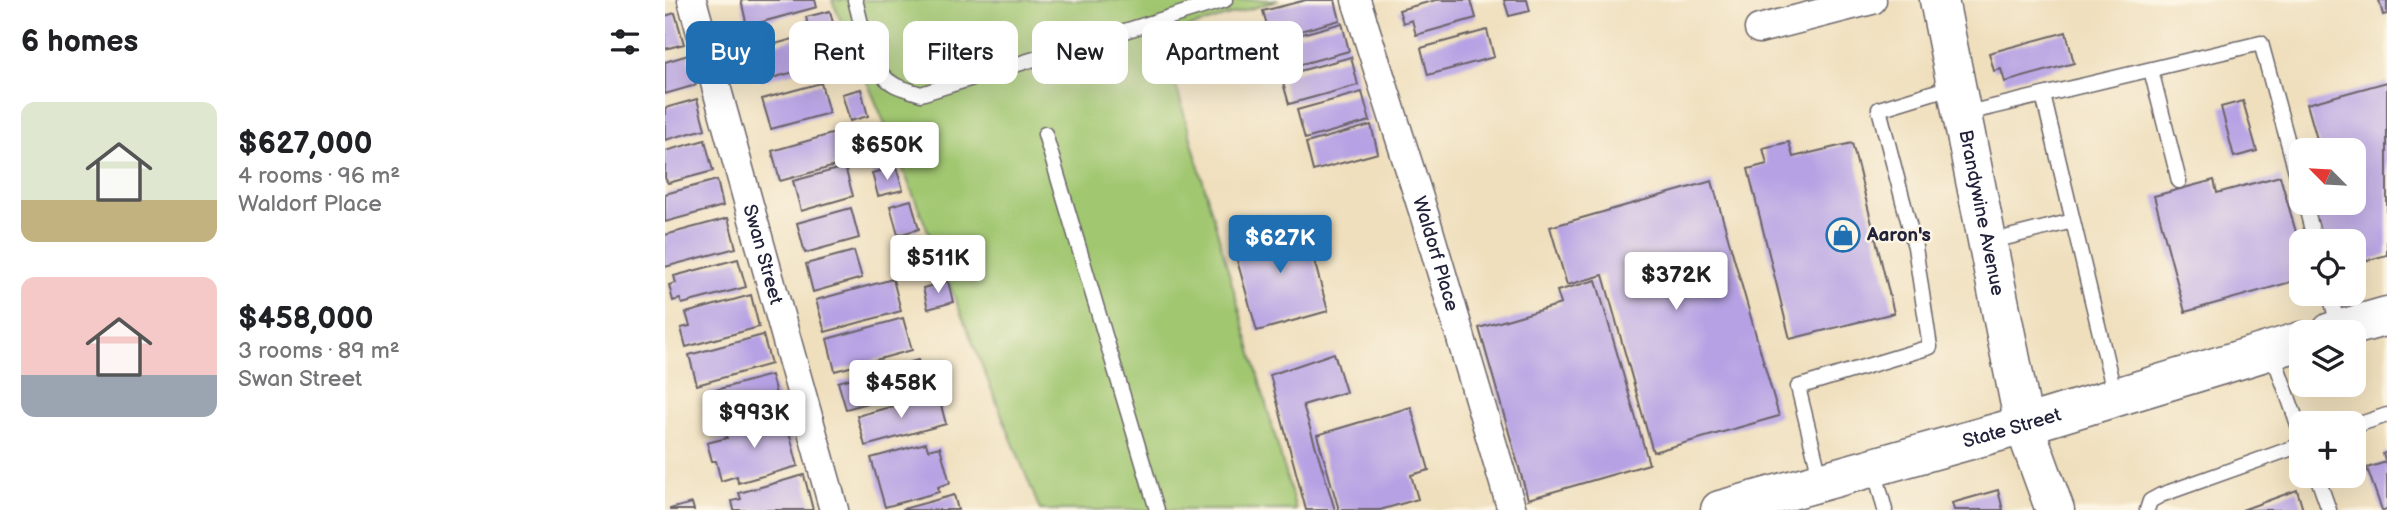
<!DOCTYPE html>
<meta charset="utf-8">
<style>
body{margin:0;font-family:"Balsamiq Sans",sans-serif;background:#f2f2f2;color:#202124;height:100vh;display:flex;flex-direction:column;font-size:26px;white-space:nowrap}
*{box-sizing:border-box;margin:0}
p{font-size:23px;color:#757577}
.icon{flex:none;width:38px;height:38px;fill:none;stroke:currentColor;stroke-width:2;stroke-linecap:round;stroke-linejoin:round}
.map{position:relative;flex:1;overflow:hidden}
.drawer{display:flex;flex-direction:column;background:#fff;width:665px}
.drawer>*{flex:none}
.guide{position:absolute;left:21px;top:21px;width:665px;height:63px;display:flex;gap:14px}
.needle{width:46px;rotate:294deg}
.buttons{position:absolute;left:1624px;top:138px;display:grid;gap:14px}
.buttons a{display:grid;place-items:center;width:77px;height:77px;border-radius:14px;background:#fff;box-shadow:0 7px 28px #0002;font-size:35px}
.price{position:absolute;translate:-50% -60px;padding:0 16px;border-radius:7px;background:#fff;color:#222;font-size:23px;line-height:46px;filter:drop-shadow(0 2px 4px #0008)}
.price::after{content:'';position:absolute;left:50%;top:42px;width:21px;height:16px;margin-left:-10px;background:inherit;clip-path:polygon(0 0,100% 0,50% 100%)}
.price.selected{background:#1f6fb2;color:#fff}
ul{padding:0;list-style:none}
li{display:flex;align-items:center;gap:21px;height:175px;padding:0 21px}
li span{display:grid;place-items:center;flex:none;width:196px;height:140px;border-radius:14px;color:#555}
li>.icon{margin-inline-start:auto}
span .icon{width:84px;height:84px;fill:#fffc;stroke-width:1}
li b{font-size:30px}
h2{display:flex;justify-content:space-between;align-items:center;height:84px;padding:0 21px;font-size:30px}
.chip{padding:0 24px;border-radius:14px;background:#fff;box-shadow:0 7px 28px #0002;font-size:24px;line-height:63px}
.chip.selected{background:#1f6fb2;color:#fff}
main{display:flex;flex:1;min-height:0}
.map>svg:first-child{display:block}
.green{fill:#a1c771;stroke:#627456;stroke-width:2}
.building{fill:#b6a1e4}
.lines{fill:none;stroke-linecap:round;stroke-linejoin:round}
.service-casing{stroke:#6a6468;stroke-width:17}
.minor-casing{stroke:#6a6468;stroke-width:31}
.secondary-casing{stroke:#6a6468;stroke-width:41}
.primary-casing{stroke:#6a6468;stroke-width:41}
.service{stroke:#fff;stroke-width:14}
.minor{stroke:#fff;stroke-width:28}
.secondary{stroke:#fff;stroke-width:38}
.primary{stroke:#fff;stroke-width:38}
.labels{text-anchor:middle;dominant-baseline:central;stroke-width:5;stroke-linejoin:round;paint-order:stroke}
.street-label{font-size:19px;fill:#22223b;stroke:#fcf5e5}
.poi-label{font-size:19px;font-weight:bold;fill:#22223b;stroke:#fcf5e5;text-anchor:start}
</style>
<main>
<section class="drawer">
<h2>6 homes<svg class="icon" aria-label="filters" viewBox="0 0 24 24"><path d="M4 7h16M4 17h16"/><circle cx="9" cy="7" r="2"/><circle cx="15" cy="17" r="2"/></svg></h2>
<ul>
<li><span style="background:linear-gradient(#dfe7d0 70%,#c2b280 0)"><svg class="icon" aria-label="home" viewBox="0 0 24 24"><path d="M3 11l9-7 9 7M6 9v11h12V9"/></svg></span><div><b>$627,000</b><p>4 rooms · 96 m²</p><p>Waldorf Place</p></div></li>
<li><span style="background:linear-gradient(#f6c9c9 70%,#9aa5b1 0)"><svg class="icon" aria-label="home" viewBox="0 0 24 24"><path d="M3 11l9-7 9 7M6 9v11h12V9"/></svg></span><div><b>$458,000</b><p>3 rooms · 89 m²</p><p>Swan Street</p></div></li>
</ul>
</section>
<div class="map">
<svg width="1722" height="510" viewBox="0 0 1722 510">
<rect width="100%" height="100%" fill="#fcf5e5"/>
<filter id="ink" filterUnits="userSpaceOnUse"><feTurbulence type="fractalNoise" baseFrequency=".0143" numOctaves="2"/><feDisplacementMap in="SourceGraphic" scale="14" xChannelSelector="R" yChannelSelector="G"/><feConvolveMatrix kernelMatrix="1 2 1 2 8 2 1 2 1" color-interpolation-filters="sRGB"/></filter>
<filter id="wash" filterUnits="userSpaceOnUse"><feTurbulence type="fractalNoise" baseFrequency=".00686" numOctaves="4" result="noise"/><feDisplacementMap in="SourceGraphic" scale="28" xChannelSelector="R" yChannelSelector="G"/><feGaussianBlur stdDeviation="1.57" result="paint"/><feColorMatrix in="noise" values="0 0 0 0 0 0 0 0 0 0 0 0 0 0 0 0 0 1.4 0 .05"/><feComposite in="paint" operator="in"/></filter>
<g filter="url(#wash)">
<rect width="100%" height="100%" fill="#efdfbd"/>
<path class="green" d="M 167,0 L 614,0 L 497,36 L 631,510 L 375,510 L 217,117 Z"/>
<g id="blocks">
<path class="building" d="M 76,0 L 150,0 L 152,7 L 82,26 Z
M 641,0 L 670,0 L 675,20 L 606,39 L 598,11 Z
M 771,0 L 806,0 L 811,18 L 751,35 L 747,20 L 738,23 L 734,10 Z
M 839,0 L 862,0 L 865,11 L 844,16 Z
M 1714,0 L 1722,0 L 1722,14 L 1718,15 Z
M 165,11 L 168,23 L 144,30 L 141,17 Z
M 10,13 L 19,44 L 0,49 L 0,16 Z
M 677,23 L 684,51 L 615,70 L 608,42 Z
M 161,30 L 170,61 L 96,81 L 88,50 Z
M 822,30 L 829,57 L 763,75 L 756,48 Z
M 1401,32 L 1409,63 L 1340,82 L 1336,69 L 1329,71 L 1324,53 Z
M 23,55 L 31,85 L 0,94 L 0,62 Z
M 686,57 L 693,85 L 624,104 L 616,76 Z
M 1722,82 L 1722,255 L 1689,264 L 1689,242 L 1656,242 L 1645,203 L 1689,203 L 1689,150 L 1655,150 L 1642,104 Z
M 156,83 L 164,113 L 106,129 L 97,99 Z
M 196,89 L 203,116 L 185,121 L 177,94 Z
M 697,92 L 705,121 L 640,139 L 632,110 Z
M 32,99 L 40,129 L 0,140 L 0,108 Z
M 1578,101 L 1592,151 L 1569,157 L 1556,107 Z
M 706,125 L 713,153 L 648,171 L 641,143 Z
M 177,131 L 185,162 L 115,181 L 107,151 Z
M 40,140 L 48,171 L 3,183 L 0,178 L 0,151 Z
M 1124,142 L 1128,157 L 1187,143 L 1229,313 L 1125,339 L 1083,169 L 1102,164 L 1098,148 Z
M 180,167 L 188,196 L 136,211 L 128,181 Z
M 231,167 L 238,190 L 213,196 L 207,173 Z
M 1615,176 L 1636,250 L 1636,279 L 1520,312 L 1489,196 L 1549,180 L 1552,193 Z
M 52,180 L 58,206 L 0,222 L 0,194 Z
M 1047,181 L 1114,416 L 988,452 L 938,275 L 902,285 L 885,227 Z
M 246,200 L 254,229 L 233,235 L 225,206 Z
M 186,208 L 194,238 L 140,253 L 132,223 Z
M 63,218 L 71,248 L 0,267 L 0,235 Z
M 638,220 L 663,311 L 592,331 L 566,239 Z
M 267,246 L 273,270 L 249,277 L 243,253 Z
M 189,251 L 197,278 L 148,292 L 141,264 Z
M 73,259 L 81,287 L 17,304 L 15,299 L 8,301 L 4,285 L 11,283 L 9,276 Z
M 228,279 L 236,311 L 160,332 L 151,300 Z
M 931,280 L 984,464 L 863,499 L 814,328 L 896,304 L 892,291 Z
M 283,281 L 288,302 L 263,309 L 258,288 Z
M 86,295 L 94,327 L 21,347 L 16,328 L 25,326 L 21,313 Z
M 238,318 L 247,350 L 170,371 L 162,339 Z
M 98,335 L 106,364 L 32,385 L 24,355 Z
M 669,353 L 681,392 L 638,405 L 670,510 L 641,510 L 605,375 Z
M 253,360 L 261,387 L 181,409 L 173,382 Z
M 106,375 L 113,402 L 50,419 L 43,392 Z
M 273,394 L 281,424 L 200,446 L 192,416 Z
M 746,407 L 764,470 L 746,475 L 753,499 L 715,510 L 674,510 L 652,435 Z
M 119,413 L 133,466 L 73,483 L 72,476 L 56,481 L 51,461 L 47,461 L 42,443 L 62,438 L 60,429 Z
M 261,443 L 263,450 L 275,447 L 285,483 L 273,487 L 274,492 L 220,507 L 206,458 Z
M 1722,452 L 1722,510 L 1717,510 L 1702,468 L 1721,462 L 1718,454 Z
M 139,475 L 148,510 L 69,510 L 67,501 L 76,499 L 74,493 Z
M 1333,490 L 1338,510 L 1289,510 L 1287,503 Z
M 1632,490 L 1638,510 L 1577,510 Z
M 289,495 L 293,510 L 238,510 L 238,509 Z
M 27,503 L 29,510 L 5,510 L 5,509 Z"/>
</g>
</g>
<g filter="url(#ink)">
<use href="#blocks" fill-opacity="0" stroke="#6a6468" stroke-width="2"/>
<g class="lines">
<defs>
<path id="service" d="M 190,0 C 198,27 202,70 230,85 C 238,89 248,91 256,94 L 560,0
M 1486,70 L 1514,181
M 1378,95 L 1408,221
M 1298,114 L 1596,43 L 1636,190
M 380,134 L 492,510
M 1640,203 L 1650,242
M 1324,242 L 1408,221 L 1450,396
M 1665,294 L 1674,330
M 1607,352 L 1636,433
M 1689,426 L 1722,415
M 1209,468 L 1220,510
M 1652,476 L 1664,510
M 1156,481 L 1133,387 L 1265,347 L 1250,247 L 1214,109 L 1289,86
M 1482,510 L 1485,501 L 1496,495 L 1636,445"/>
<g id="minor">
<path id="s1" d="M 27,0 L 169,510"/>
<path id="s2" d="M 691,0 L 760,217 L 847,510"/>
<path d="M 1094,29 L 1207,0"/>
</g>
<g id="secondary">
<path id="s3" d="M 1274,0 L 1359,425 L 1390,510"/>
</g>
<g id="primary">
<path d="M 1666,332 L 1722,316"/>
<path id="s4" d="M 1055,510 L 1359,425 L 1636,341"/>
</g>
</defs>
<use href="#service" class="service-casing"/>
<use href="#minor" class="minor-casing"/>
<use href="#secondary" class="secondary-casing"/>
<use href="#primary" class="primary-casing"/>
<use href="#service" class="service"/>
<use href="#minor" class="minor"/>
<use href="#secondary" class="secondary"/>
<use href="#primary" class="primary"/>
</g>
</g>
<defs>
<symbol id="shop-ring" viewBox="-11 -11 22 22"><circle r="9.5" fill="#fcf5e5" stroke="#1f6fb2" stroke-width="1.5"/><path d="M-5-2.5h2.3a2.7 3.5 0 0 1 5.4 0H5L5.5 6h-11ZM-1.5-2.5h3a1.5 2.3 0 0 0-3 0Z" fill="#1f6fb2"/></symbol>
</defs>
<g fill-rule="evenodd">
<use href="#shop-ring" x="1159" y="216" width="38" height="38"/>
</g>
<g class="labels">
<g class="street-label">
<text stroke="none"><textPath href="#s3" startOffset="217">Brandywine Avenue</textPath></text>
<text stroke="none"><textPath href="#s2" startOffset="266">Waldorf Place</textPath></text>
<text stroke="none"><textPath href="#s1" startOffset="264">Swan Street</textPath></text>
<text stroke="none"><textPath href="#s4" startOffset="303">State Street</textPath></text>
</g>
<g class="poi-label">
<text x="1202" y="235">Aaron's</text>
</g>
</g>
</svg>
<div class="buttons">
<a><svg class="needle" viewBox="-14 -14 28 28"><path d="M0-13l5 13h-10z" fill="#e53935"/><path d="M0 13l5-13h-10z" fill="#757577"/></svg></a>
<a><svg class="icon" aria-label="locate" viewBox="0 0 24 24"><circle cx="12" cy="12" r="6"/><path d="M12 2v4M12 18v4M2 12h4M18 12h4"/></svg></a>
<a><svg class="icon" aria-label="layers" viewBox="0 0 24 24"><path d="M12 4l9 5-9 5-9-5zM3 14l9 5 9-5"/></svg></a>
<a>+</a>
</div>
<b class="price" style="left:222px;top:182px">$650K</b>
<b class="price selected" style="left:615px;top:275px">$627K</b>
<b class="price" style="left:273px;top:295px">$511K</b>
<b class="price" style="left:1011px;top:312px">$372K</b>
<b class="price" style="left:236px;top:420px">$458K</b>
<b class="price" style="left:89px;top:450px">$993K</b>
<div class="guide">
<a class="chip selected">Buy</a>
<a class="chip">Rent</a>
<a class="chip">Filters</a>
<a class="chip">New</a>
<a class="chip">Apartment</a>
</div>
</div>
</main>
